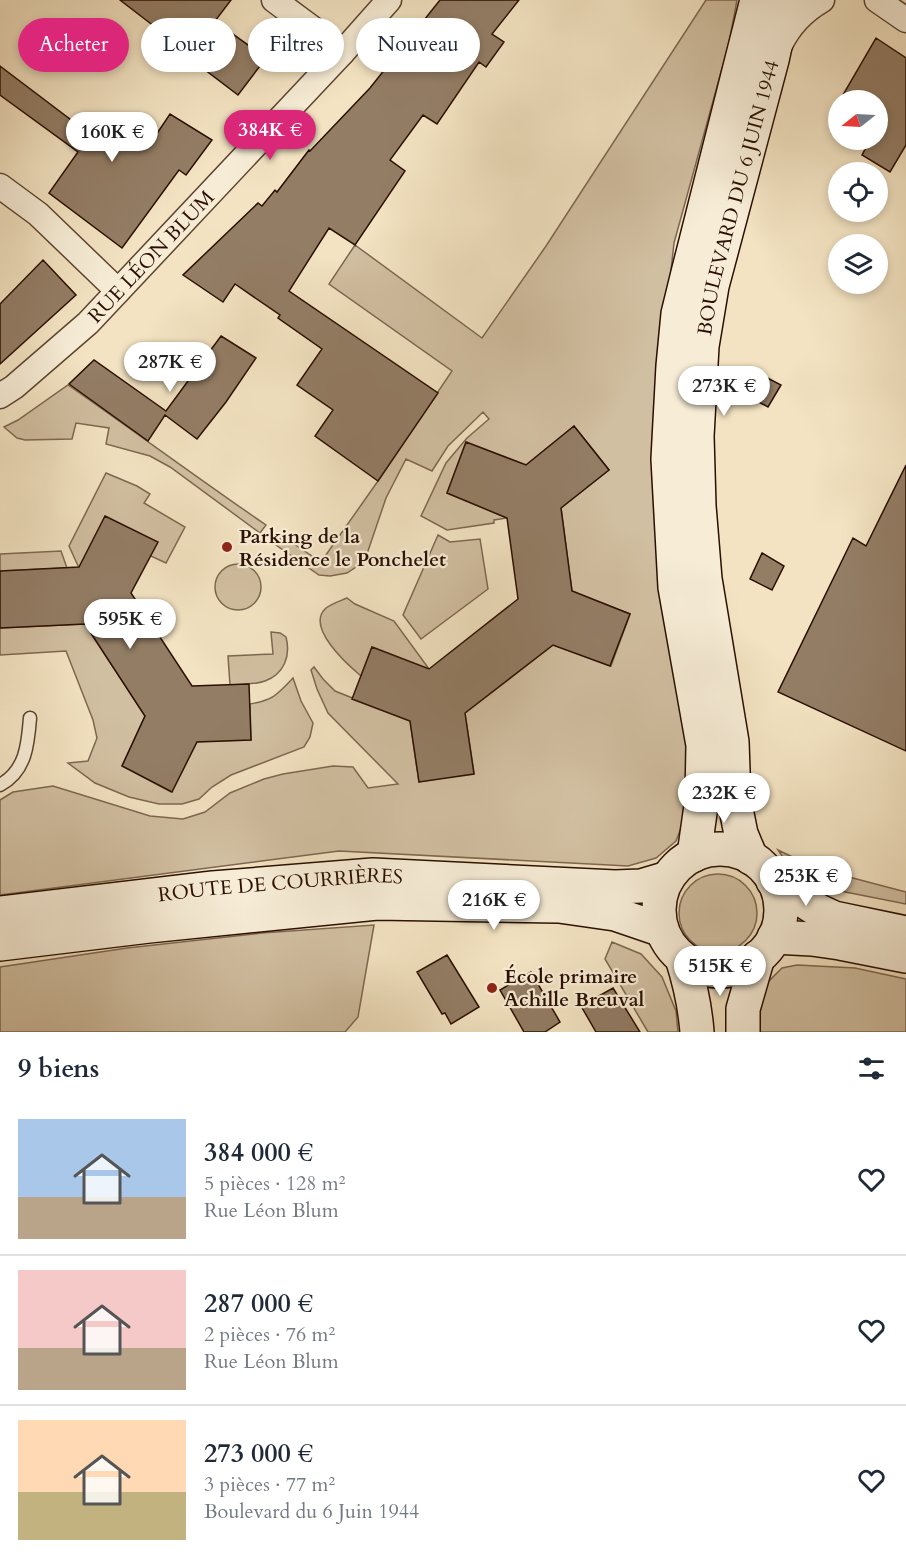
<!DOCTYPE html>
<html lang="fr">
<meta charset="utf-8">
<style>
body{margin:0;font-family:Cardo,serif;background:#f6f6f7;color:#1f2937;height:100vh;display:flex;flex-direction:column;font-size:22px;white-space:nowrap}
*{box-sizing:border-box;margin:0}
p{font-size:20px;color:#747a83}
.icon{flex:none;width:33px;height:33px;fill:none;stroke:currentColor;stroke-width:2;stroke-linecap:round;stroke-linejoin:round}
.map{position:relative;height:1032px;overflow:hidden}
.side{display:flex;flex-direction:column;background:#fff;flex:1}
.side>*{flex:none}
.top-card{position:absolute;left:18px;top:18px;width:600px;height:54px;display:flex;gap:12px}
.needle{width:39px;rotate:252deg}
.tools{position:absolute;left:828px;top:90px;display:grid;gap:12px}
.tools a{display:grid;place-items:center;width:60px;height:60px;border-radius:50%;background:#fff;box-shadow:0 3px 9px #0003;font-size:30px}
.price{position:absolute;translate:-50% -51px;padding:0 14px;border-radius:21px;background:#fff;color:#222;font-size:20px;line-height:39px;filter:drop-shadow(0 2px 3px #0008)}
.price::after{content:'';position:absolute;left:50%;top:36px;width:18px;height:14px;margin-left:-9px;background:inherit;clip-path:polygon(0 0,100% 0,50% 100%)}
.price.active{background:#db2777;color:#fff}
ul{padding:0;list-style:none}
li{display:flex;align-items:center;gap:18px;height:150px;padding:0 18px}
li+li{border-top:2px solid #e0e1e3}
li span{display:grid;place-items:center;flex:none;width:168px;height:120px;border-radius:0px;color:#555}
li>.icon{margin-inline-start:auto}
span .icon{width:72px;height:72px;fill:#fffc;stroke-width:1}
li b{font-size:26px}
h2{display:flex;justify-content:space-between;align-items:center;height:72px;padding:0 18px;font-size:26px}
.chip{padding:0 21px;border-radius:27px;background:#fff;box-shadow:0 3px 9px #0003;font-size:21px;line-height:54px}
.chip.active{background:#db2777;color:#fff}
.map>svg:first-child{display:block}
.green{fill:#d1bfa1;stroke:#7e6750;stroke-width:1.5}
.building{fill:#937d65;stroke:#2b0f00;stroke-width:1.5}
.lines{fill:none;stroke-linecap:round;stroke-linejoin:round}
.service-casing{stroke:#5d4430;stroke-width:15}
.minor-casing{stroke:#5d4430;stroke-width:27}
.secondary-casing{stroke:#2b0f00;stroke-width:36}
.service{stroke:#f7edd7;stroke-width:12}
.minor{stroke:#f7edd7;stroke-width:24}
.secondary{stroke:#f7edd7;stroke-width:33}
.poi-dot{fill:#8f2418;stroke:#f7edd7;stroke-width:2}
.labels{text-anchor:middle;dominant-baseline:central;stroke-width:4.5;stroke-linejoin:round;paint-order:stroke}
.street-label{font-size:20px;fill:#2b0f00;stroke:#f7edd7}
.poi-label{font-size:20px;font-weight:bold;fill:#2b0f00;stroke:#f7edd7;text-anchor:start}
</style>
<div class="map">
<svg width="906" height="1032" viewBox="0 0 906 1032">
<rect width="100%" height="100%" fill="#f3e3c2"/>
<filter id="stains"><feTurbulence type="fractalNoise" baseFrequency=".00333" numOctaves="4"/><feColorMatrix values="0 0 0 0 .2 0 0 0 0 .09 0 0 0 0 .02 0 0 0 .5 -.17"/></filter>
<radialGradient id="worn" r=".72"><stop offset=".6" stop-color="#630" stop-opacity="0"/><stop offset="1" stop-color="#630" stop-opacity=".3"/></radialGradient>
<path class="green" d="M 706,0 L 737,0 L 729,43 L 674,243 L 665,325 L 688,704 L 688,810 L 676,841 L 656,858 L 628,866 L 339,851 L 0,895 L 0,800 L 13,792 L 53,786 L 150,816 L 183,819 L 205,812 L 230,793 L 264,779 L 283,774 L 333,766 L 353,767 L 368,788 L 398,784 L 328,713 L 317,689 L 311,670 L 314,667 L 323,679 L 335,691 L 410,721 L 419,782 L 474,773 L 465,713 L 553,645 L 611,666 L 630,614 L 572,591 L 561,508 L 609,470 L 574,426 L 526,465 L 466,442 L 447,493 L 507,518 L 494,520 L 494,523 L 447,530 L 421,516 L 446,463 L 467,438 L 489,419 L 483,412 L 448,446 L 432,471 L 406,459 L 386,498 L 368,551 L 359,565 L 347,573 L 330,576 L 319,575 L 276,545 L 282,536 L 321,562 L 378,481 L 452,371 L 329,284 L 355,245 L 482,338 L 546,246 Z
M 68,385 C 134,431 199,479 266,525 L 260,533 L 170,467 L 150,456 L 106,444 L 109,428 L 76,423 L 72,439 L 25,440 L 17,438 L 4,427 L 18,420 Z
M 106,473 L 137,486 L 150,494 L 144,503 L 185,527 L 166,563 L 151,556 L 79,568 L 69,546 Z
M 438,535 L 450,542 L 480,539 L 488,589 L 421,639 L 403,615 Z
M 61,551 L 67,568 L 0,571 L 0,554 Z
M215 587a23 23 0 1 1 46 0a23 23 0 1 1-46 0Z
M 347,598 L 355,604 L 394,621 L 429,669 L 372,647 L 361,676 C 348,665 306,628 325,609 C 330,604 340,601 347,598 Z
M 85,624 L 145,716 L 122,766 L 171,792 L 187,741 L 251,740 L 250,704 C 273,700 277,695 293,678 L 301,701 L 313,723 L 310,737 L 304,747 L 231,775 L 212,787 L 199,799 L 182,804 L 159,804 L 129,797 L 95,783 L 68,763 L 88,761 L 97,738 L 93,720 L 66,651 L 0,655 L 0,628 Z
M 271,632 L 280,633 L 286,637 C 291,656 284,674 265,681 C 254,685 241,684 230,685 L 228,656 L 273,654 Z
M 778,850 L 815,868 L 906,892 L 906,904 L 815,886 L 792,871 Z
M679 913a39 39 0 1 1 78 0a39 39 0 1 1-78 0Z
M 374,925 L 358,1017 L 345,1032 L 0,1032 L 0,967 L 127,948 L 262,933 Z
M 612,942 L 641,954 L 662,977 L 676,1011 L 678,1032 L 648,1032 L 605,959 Z
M 797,965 L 855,968 L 906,979 L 906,1032 L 754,1032 L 755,1009 L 767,983 L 782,968 Z"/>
<path class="building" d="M 120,0 L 231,0 L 215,21 L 266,58 L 238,95 L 200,66 L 205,59 L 162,26 L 159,30 Z
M 440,0 L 519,0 L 492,34 L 504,42 L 486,67 L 479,62 L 437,124 L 423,115 L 390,160 L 405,171 L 355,245 L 329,228 L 289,291 L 438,393 L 378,481 L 315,436 L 333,410 L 297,385 L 322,349 L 278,318 L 280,315 L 235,284 L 223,302 L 183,275 L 258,203 L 262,206 L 275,190 L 277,192 L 309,150 L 310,151 L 370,88 Z
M 876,38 L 906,58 L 906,145 L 890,172 L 862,155 L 870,140 L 878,140 L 878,100 L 840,100 Z
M 0,66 L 99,141 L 118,119 L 128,126 L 131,122 L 144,131 L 148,126 L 158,132 L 170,114 L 212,140 L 186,175 L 179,170 L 122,248 L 49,193 L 78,152 L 0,95 Z
M 43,260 L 76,295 L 0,364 L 0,304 Z
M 221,336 L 256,358 L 226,402 L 197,439 L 165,415 L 148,441 L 69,384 L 94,360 L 166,411 Z
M 758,373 L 781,385 L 768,407 L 746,395 Z
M 574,426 L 609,470 L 561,508 L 572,591 L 630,614 L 610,666 L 553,645 L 465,713 L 474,774 L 419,782 L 410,721 L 352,699 L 372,647 L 429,669 L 518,599 L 507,518 L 447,493 L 466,442 L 526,465 Z
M 906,465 L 906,751 L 778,692 L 853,538 L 866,546 Z
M 105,516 L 158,542 L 131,593 L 192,686 L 249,684 L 251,740 L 197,742 L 172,792 L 122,766 L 145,716 L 85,624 L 0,628 L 0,571 L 79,567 Z
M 762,553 L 784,566 L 772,590 L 750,579 Z
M 447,955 L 479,1007 L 451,1024 L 445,1013 L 442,1014 L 417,972 Z
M 531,972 L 560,1022 L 545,1032 L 524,1032 L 500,990 Z
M 613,988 L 640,1032 L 596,1032 L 581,1006 Z"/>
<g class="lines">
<defs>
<path id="service" d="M 0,785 C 26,771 28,744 30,718"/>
<g id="minor">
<path d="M 274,0 L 320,34 L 342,53"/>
<path d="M 877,0 L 906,20"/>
<path d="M 780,45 C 789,26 803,11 822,0"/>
<path d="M 0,186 L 38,214 L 118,291"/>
<path id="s1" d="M 0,396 L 14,387 L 88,323 L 342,53 L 389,0"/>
</g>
<g id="secondary">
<circle cx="720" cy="910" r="61"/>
<path d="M 694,855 L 702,799 L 703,745 L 675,587 L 668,459 L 673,366 L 678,314 L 688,273 L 757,0"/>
<path id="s2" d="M 751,858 L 741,834 L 734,799 L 732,742 L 705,579 L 699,506 L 697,436 L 702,346 L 712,286 L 772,60 L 785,0"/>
<path d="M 773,881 L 819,911 L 834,918 L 906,933"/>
<path id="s3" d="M 0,913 L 213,888 L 373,875 L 615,887 L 641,886 L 668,878"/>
<path d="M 774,937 L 812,939 L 840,943 L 906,956"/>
<path d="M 0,944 L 149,926 L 377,903 L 559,906 L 615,914 L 662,930"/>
<path d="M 682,958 C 690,983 695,1006 697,1032"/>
<path d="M 743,1032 L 743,1009 L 758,957"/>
</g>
</defs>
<use href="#service" class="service-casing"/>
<use href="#minor" class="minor-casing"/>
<use href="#secondary" class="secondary-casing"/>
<use href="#service" class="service"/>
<use href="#minor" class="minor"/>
<use href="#secondary" class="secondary"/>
</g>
<g class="poi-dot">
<circle cx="227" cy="547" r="6"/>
<circle cx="492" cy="988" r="6"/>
</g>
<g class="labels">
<g class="street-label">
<text stroke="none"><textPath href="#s2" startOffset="670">BOULEVARD DU 6 JUIN 1944</textPath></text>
<text stroke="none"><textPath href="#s1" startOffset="206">RUE LÉON BLUM</textPath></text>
<text stroke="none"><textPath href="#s3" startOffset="282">ROUTE DE COURRIÈRES</textPath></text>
</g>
<g class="poi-label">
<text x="239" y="536">Parking de la<tspan x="239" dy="23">Résidence le Ponchelet</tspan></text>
<text x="504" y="976">École primaire<tspan x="504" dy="23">Achille Breuval</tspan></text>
</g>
</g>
<rect width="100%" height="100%" filter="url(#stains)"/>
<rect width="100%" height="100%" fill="url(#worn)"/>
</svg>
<div class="tools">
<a><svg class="needle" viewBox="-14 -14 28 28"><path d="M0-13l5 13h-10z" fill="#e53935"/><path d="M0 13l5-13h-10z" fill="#747a83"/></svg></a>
<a><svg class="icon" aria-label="locate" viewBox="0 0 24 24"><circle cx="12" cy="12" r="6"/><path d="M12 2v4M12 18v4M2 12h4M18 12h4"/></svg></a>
<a><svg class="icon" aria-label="layers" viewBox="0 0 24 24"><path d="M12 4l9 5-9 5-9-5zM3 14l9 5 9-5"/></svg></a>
</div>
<b class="price active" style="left:270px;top:161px">384K €</b>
<b class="price" style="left:112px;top:163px">160K €</b>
<b class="price" style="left:170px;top:393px">287K €</b>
<b class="price" style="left:724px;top:417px">273K €</b>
<b class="price" style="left:130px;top:650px">595K €</b>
<b class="price" style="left:724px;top:824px">232K €</b>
<b class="price" style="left:806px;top:907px">253K €</b>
<b class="price" style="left:494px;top:931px">216K €</b>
<b class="price" style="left:720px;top:997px">515K €</b>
<div class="top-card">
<a class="chip active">Acheter</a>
<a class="chip">Louer</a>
<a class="chip">Filtres</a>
<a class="chip">Nouveau</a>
</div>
</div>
<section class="side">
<h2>9 biens<svg class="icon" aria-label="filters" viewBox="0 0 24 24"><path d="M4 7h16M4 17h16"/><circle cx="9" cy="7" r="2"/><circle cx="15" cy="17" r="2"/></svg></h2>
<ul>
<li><span style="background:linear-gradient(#a9c7e8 65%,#b9a48a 0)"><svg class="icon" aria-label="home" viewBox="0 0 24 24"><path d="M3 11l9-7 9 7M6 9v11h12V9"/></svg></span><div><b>384 000 €</b><p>5 pièces · 128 m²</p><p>Rue Léon Blum</p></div><svg class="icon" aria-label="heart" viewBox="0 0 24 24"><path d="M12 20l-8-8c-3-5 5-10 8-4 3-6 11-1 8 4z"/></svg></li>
<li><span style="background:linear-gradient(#f6c9c9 65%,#b9a48a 0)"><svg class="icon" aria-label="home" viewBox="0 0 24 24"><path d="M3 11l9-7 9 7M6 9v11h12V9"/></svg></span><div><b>287 000 €</b><p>2 pièces · 76 m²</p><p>Rue Léon Blum</p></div><svg class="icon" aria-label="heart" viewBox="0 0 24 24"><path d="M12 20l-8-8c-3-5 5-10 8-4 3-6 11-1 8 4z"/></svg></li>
<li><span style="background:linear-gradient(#ffd9b3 60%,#c2b280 0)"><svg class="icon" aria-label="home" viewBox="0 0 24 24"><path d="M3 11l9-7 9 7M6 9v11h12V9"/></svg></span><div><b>273 000 €</b><p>3 pièces · 77 m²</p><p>Boulevard du 6 Juin 1944</p></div><svg class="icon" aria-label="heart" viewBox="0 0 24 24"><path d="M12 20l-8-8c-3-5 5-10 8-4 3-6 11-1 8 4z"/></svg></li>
</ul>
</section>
